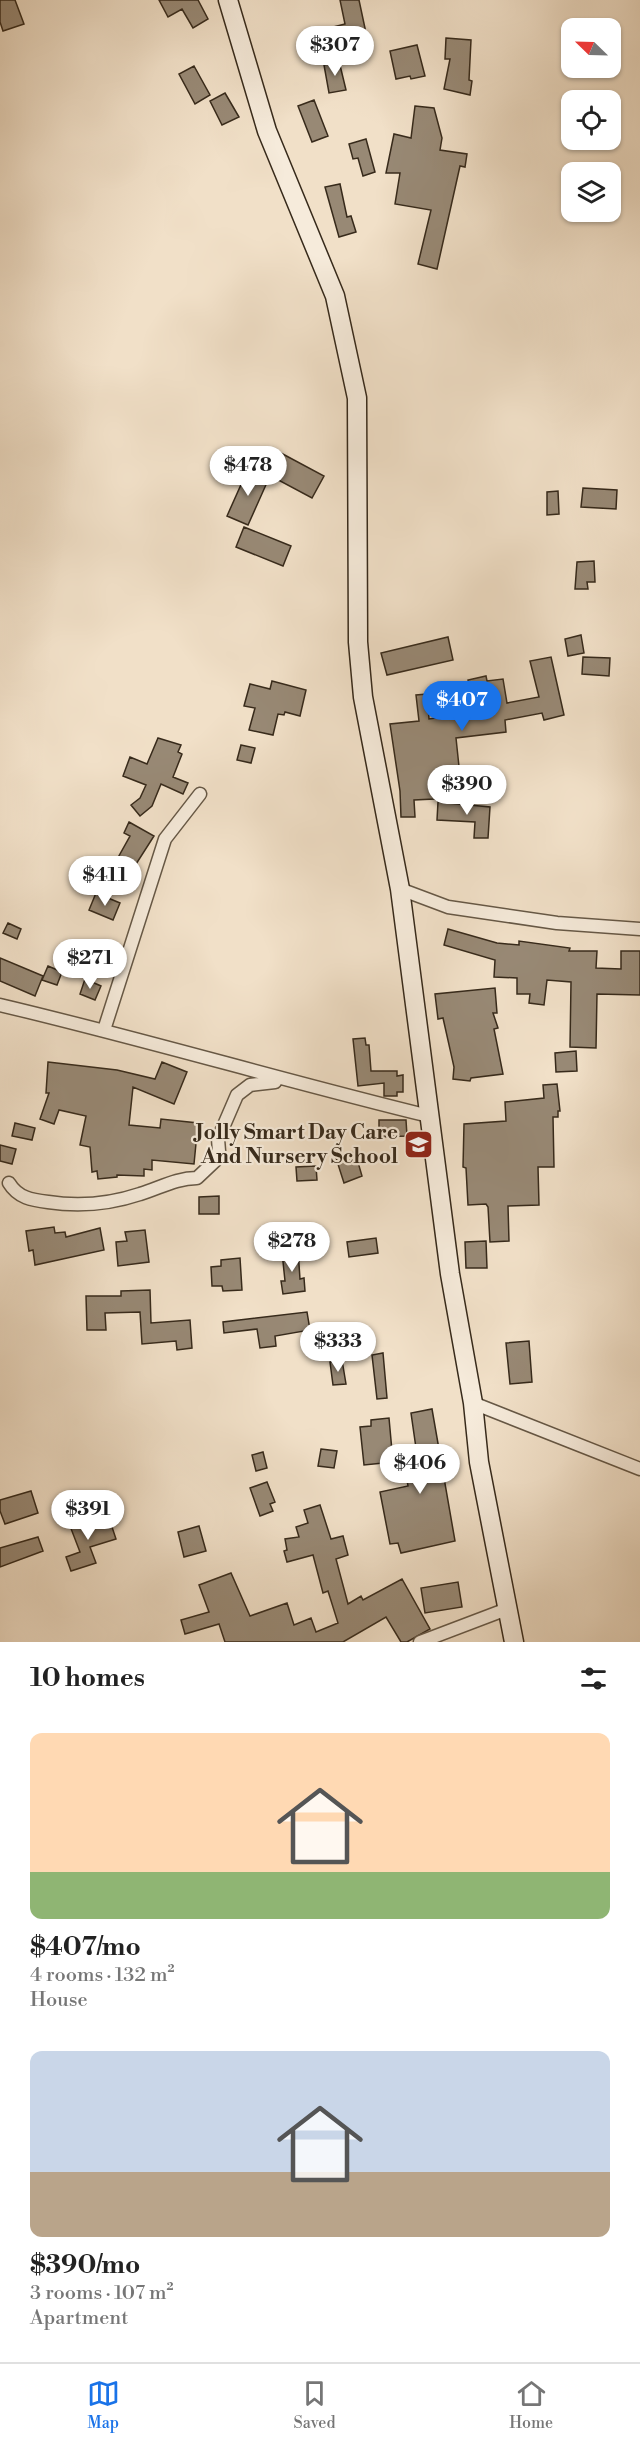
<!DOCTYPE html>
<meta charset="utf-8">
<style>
body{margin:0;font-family:"Libre Bodoni",serif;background:#f6f6f6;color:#222;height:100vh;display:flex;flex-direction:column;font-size:22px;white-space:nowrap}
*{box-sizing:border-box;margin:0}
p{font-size:20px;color:#767676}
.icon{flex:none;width:33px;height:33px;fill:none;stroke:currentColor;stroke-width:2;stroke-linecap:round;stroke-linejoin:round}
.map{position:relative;height:1642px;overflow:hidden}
.drawer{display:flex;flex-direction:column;background:#fff;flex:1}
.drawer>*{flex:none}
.needle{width:39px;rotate:293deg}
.tools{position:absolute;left:561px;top:18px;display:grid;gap:12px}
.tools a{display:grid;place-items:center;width:60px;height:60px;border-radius:12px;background:#fff;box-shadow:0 2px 4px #0004;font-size:30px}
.price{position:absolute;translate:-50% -51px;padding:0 14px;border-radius:21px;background:#fff;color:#222;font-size:20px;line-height:39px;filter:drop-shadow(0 2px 3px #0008)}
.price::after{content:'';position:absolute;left:50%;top:36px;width:18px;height:14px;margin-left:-9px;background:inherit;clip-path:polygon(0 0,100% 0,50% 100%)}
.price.current{background:#1a73e8;color:#fff}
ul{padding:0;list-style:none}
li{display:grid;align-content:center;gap:12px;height:318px;padding:0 30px}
li span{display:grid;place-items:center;height:186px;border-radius:12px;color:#555}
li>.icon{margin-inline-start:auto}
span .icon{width:108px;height:108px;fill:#fffc;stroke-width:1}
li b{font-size:26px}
h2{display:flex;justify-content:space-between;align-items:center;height:72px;padding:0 30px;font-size:26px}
.dock{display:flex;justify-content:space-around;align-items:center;height:84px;border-top:2px solid #e0e0e0;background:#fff;font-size:16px;color:#767676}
.dock a{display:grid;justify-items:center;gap:3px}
.dock .current{color:#1a73e8}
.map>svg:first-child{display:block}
.building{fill:#988975;stroke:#372a1b;stroke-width:1.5}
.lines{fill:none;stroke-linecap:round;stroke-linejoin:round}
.street-casing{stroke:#665846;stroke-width:15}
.secondary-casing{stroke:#372a1b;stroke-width:21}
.street{stroke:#f6ebdb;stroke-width:12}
.secondary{stroke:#f6ebdb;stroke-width:18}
.labels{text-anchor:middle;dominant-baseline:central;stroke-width:4.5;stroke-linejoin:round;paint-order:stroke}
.poi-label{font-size:21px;font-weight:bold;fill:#372a1b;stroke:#f6ebdb;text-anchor:end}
</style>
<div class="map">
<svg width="640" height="1642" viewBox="0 0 640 1642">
<rect width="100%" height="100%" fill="#f1e0c8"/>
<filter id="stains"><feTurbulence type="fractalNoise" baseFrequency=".00333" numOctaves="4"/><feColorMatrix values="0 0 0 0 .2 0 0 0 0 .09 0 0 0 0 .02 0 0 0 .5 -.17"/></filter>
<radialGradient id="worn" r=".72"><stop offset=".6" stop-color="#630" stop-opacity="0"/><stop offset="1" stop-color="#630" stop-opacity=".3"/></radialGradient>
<path class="building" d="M 0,0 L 15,0 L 24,24 L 3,31 L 0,22 Z
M 159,0 L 198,0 L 208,19 L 193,28 L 182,9 L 168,17 Z
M 340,0 L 359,0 L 366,33 L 336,39 L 333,27 L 345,24 Z
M 446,38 L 471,40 L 469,80 L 472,81 L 470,95 L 444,89 L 450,59 L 445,59 Z
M 417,45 L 425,76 L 411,79 L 410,76 L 396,79 L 390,51 Z
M 339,61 L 346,90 L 329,93 L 324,65 Z
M 194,66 L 210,95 L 195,104 L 179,74 Z
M 225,93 L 239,117 L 222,125 L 210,101 Z
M 314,100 L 328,136 L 312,142 L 298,106 Z
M 415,106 L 434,108 L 442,138 L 440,150 L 467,154 L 465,167 L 460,166 L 437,269 L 418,264 L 431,210 L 395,204 L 400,173 L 386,173 L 394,134 L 411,138 Z
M 366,139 L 375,172 L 363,176 L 358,158 L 353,159 L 349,144 Z
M 340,184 L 347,217 L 351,216 L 356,232 L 339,237 L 325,187 Z
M 279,452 L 324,476 L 312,498 L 267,474 Z
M 248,469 L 269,478 L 248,525 L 227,516 Z
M 583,488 L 617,490 L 616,509 L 581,507 Z
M 558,491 L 559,514 L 547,515 L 547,492 Z
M 244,527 L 291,546 L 283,566 L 236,547 Z
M 594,561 L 595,582 L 587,582 L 588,589 L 575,589 L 577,562 Z
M 581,635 L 584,653 L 568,656 L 565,639 Z
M 448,637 L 453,660 L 387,675 L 381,653 Z
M 551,657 L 564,715 L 544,720 L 542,713 L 505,720 L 506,732 L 456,738 L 460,776 L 434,779 L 434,799 L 414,800 L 415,817 L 401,817 L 400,791 L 390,724 L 419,721 L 416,695 L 427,694 L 429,719 L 475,713 L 468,680 L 486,676 L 487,681 L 503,679 L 507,703 L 539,697 L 530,661 Z
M 583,657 L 610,658 L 609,676 L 582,674 Z
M 272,681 L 306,690 L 300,716 L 285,712 L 284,715 L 278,714 L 273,735 L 249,730 L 255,708 L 244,706 L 250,684 L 270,689 Z
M 158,738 L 181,745 L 178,752 L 182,754 L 173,777 L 188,783 L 183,794 L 161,784 L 152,806 L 140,816 L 131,805 L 140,798 L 146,785 L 123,776 L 130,757 L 147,764 Z
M 241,745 L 255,748 L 251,763 L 237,760 Z
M 438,802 L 490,807 L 488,838 L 474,838 L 475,822 L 437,820 Z
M 129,822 L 154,836 L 131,872 L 115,863 L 130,836 L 124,833 Z
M 96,893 L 120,903 L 113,920 L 89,910 Z
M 8,923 L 21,929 L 17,939 L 3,933 Z
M 448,929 L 497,943 L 519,945 L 519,941 L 570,948 L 569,951 L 597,951 L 596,968 L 621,969 L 621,951 L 640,951 L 640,995 L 597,994 L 596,1048 L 570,1047 L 571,982 L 547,980 L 544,1005 L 529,1003 L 530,994 L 517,994 L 517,978 L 494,977 L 495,960 L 444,945 Z
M 61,955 L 72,960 L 67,970 L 56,965 Z
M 0,958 L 43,976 L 35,996 L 0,981 Z
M 48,966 L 62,972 L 57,985 L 42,980 Z
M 85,979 L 101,986 L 95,1000 L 80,994 Z
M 495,988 L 497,1013 L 493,1013 L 498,1028 L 494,1029 L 503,1074 L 471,1078 L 470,1081 L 453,1079 L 454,1067 L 443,1018 L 438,1019 L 435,994 Z
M 365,1038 L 366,1045 L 369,1045 L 371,1071 L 397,1071 L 397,1076 L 403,1075 L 403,1092 L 397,1092 L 397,1096 L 384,1096 L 384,1083 L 358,1086 L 353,1039 Z
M 576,1051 L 577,1071 L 556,1072 L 555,1053 Z
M 48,1062 L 117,1070 L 155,1079 L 162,1062 L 187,1072 L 174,1104 L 133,1087 L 129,1125 L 160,1128 L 161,1119 L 198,1123 L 194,1164 L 152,1160 L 152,1170 L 144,1169 L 144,1176 L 117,1175 L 117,1177 L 98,1179 L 97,1171 L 92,1172 L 90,1147 L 80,1145 L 86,1116 L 59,1110 L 54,1124 L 40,1119 L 49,1093 L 46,1093 Z
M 557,1084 L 560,1111 L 558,1111 L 558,1117 L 553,1117 L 554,1167 L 538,1167 L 539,1205 L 508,1206 L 509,1241 L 490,1242 L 488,1207 L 486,1204 L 468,1205 L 466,1168 L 463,1167 L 464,1124 L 506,1121 L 505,1102 L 544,1098 L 543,1085 Z
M 379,1120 L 406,1120 L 407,1136 L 379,1137 Z
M 15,1123 L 35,1128 L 32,1140 L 12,1136 Z
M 0,1145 L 16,1149 L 12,1164 L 0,1161 Z
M 355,1152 L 362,1176 L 344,1183 L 336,1158 Z
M 316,1166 L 317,1180 L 297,1181 L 296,1167 Z
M 219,1196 L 219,1214 L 199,1214 L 199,1197 Z
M 54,1227 L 55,1233 L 65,1232 L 66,1237 L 100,1228 L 104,1250 L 35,1265 L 33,1250 L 29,1251 L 26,1231 Z
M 145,1230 L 149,1262 L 118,1266 L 116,1242 L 127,1241 L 125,1232 Z
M 376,1238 L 378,1253 L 349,1257 L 347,1242 Z
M 486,1241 L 487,1268 L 466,1268 L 465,1242 Z
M 298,1250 L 300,1279 L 304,1278 L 305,1291 L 283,1294 L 281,1281 L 285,1281 L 282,1252 Z
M 240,1258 L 242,1290 L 223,1291 L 222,1286 L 212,1286 L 211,1267 L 221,1266 L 221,1260 Z
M 150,1290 L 151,1323 L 190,1320 L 192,1348 L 177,1350 L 176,1341 L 142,1344 L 140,1312 L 105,1313 L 106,1330 L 87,1330 L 86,1296 L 121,1296 L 121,1291 Z
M 307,1312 L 310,1330 L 275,1336 L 276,1346 L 260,1348 L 257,1329 L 224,1333 L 223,1322 Z
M 529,1341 L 532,1382 L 510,1384 L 506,1343 Z
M 383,1353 L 387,1398 L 377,1399 L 372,1355 Z
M 342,1360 L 346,1384 L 333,1385 L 330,1362 Z
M 432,1409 L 455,1541 L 401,1553 L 398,1543 L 390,1544 L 380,1492 L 408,1486 L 403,1457 L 417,1455 L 411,1413 Z
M 389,1418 L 393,1462 L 364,1465 L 360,1427 L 371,1426 L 371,1420 Z
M 321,1449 L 337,1451 L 334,1468 L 318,1466 Z
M 263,1452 L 267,1468 L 256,1471 L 252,1455 Z
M 267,1482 L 275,1502 L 270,1504 L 273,1511 L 260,1516 L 250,1488 Z
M 31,1491 L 38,1513 L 5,1524 L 0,1511 L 0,1500 Z
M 320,1505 L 331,1539 L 343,1536 L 348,1555 L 336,1559 L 348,1604 L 361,1596 L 363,1600 L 402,1579 L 430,1629 L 407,1642 L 401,1642 L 386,1617 L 343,1642 L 225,1642 L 219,1624 L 185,1634 L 181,1620 L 209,1612 L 199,1585 L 231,1573 L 250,1616 L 287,1603 L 294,1625 L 311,1618 L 316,1632 L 338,1623 L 328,1591 L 323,1593 L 313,1555 L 287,1562 L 284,1551 L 287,1550 L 285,1539 L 299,1537 L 296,1527 L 308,1523 L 304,1510 Z
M 95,1514 L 101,1527 L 111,1524 L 116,1539 L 90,1547 L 96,1563 L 71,1571 L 66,1557 L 80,1552 L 70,1526 Z
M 199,1526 L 206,1551 L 184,1557 L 178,1532 Z
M 38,1537 L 43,1551 L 0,1567 L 0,1548 Z
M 458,1582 L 462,1607 L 425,1613 L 421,1588 Z"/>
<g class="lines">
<defs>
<path id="street" d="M 400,889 L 448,907 L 557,923 L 640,929
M 0,1005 C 144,1039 285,1081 429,1116
M 104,1030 L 165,839 L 200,794
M 9,1183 C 18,1198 32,1200 48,1202 C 80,1207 110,1204 140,1194 C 160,1188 176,1178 197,1178 L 215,1161 L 219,1151 L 218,1139 L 237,1095 L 250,1085 L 275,1082
M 473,1403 L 640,1469
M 420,1642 L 507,1609"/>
<path id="secondary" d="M 228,0 L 267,131 L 335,296 L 357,398 L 358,642 L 363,697 L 400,889 L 450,1274 L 473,1403 L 479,1462 L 514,1642"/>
</defs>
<use href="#street" class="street-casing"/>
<use href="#secondary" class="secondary-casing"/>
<use href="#street" class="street"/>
<use href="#secondary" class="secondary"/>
</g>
<defs>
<symbol id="school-square" viewBox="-11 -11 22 22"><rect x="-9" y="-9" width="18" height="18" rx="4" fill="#8f2418" stroke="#f6ebdb"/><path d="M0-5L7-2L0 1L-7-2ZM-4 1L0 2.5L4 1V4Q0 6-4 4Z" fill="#fff"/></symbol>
</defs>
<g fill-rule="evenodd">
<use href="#school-square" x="402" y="1128" width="33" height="33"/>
</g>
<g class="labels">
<g class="poi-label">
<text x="398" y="1133">Jolly Smart Day Care<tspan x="398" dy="24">And Nursery School</tspan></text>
</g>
</g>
<rect width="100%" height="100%" filter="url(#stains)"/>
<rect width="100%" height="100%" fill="url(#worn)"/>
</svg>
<div class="tools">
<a><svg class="needle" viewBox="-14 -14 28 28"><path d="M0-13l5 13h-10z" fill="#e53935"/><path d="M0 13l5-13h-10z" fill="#767676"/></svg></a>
<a><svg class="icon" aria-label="locate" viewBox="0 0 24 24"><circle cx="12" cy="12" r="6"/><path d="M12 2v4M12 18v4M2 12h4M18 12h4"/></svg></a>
<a><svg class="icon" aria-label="layers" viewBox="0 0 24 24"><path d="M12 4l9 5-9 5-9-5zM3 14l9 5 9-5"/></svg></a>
</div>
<b class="price" style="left:335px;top:77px">$307</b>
<b class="price" style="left:248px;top:497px">$478</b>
<b class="price current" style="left:462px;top:732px">$407</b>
<b class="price" style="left:467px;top:816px">$390</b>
<b class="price" style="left:105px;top:907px">$411</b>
<b class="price" style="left:90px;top:990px">$271</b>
<b class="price" style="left:292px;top:1273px">$278</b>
<b class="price" style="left:338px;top:1373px">$333</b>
<b class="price" style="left:420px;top:1495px">$406</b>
<b class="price" style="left:88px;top:1541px">$391</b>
</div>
<section class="drawer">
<h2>10 homes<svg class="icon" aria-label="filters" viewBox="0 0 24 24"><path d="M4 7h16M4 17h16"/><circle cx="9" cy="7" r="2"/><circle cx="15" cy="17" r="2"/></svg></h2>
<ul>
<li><span style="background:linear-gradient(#ffd9b3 75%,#8fb573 0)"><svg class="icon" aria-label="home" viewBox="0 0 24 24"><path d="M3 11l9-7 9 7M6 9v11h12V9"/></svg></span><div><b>$407/mo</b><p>4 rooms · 132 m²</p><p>House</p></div></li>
<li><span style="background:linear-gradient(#c9d6e8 65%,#b9a48a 0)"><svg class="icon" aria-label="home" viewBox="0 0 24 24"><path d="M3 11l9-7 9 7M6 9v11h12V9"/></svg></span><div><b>$390/mo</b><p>3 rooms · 107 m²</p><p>Apartment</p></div></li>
</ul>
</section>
<nav class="dock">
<a class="current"><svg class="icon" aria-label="map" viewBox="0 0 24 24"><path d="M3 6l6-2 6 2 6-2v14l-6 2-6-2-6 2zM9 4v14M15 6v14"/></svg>Map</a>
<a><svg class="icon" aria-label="saved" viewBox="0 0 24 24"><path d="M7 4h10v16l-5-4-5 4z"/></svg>Saved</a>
<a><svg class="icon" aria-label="home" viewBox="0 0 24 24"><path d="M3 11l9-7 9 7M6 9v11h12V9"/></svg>Home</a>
</nav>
